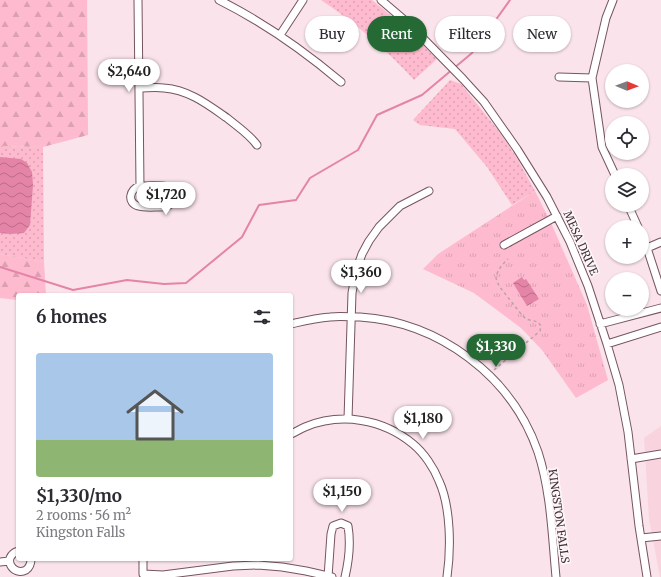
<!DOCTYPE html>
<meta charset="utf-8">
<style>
body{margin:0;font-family:Merriweather,serif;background:#f2f2f3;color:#2b2b33;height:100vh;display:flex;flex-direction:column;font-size:15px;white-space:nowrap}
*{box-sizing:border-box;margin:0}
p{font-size:13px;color:#7c7c81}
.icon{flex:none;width:22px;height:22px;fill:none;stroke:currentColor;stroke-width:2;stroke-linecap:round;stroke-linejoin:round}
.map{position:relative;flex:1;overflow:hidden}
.drawer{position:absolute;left:16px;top:293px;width:277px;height:268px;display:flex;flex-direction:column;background:#fff;border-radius:4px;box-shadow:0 1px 3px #0004}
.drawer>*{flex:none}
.guide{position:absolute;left:305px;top:16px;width:296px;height:36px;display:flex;gap:8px}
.needle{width:26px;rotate:91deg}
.buttons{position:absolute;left:605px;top:64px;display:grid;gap:8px}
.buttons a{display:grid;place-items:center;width:44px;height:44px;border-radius:50%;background:#fff;box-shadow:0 1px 3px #0004;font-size:20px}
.price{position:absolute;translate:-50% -34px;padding:0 9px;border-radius:14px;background:#fff;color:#222;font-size:13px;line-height:26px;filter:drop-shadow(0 1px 2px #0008)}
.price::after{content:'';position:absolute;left:50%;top:24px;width:12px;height:9px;margin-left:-6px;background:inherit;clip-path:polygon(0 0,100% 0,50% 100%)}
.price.on{background:#256a35;color:#fff}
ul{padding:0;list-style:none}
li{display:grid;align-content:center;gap:8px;height:212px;padding:0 20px}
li+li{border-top:1px solid #e1e1e2}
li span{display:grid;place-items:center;height:124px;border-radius:4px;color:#555}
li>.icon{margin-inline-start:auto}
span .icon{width:72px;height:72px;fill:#fffc;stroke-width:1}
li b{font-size:17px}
h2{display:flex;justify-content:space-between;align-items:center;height:48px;padding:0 20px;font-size:17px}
.chip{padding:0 14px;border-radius:18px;background:#fff;box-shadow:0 1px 3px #0004;font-size:14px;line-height:36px}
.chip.on{background:#256a35;color:#fff}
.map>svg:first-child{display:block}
.built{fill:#f9d4df}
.grass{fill:url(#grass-dots)}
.forest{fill:url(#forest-firs)}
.park{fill:url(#park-tufts)}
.water{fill:url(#water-waves)}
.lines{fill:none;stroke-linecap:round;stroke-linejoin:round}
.stream{stroke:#e484a6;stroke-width:2}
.minor-casing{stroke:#75555f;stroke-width:9}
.path{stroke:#b9a4ab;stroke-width:1.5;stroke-dasharray:3 3;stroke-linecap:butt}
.minor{stroke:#fff;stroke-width:7}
.labels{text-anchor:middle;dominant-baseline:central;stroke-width:3.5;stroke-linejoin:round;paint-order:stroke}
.street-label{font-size:11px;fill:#3d2e33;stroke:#fdf5f7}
</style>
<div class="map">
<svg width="661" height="577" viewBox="0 0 661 577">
<defs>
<pattern id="grass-dots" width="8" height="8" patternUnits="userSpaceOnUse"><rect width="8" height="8" fill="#febacf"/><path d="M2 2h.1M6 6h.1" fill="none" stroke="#dba0b2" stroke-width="1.8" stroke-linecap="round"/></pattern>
<pattern id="forest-firs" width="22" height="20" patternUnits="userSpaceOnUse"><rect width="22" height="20" fill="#febacf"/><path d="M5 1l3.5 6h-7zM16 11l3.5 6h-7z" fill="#dba0b2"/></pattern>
<pattern id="park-tufts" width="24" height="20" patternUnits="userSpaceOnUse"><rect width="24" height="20" fill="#febacf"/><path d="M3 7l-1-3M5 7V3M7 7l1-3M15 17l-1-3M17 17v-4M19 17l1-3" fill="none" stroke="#dba0b2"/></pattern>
<pattern id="water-waves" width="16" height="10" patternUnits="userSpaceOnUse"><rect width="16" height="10" fill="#e484a6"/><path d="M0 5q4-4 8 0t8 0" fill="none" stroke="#ba6c88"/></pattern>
</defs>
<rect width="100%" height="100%" fill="#fae3ea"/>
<path class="built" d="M 661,426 L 661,577 L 660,577 L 649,519 L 644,438 Z"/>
<path class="grass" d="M 321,0 L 372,0 L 400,23 L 437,59 L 414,80 C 387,50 354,22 321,0 Z
M 450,80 L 461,84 L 501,134 L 518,160 L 535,191 L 512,205 L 487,167 L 455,129 L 420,125 L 413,120 Z
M 0,146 L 43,147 L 44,262 L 0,254 Z"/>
<path class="forest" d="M 0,0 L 87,0 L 88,135 L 43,147 L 0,146 Z
M 0,254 L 44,262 L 46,295 L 18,295 L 18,300 L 0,298 Z"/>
<path class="park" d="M 535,191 L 552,225 L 587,305 L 608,380 L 576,398 L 542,350 L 521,328 L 474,293 L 423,269 L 438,254 Z"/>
<path class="water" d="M 0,157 L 21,159 L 27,163 L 32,172 L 33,185 L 30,225 L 24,233 L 11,234 L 0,233 Z
M 522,277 L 524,280 L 526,279 L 539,299 L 527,306 L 513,283 Z"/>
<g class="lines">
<path class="stream" d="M 0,267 L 73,290 L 127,280 L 164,284 L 186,283 L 242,237 L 259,205 L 296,200 L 310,178 L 358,150 L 377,115 L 422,95 L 472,53 L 510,0"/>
<defs>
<path id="minor" d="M 138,0 L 140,186
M 219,0 C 263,22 303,50 341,82
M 381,0 L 409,24 L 463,79 L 484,102 L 517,149 L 547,197 L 570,242 L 588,286 L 607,344 L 619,385 L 628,432 L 639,526 L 647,577
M 613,0 L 606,18 L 592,78 L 602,147 L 615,175
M 280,35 L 303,0
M 559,77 L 592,78
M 139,88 C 147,88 156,87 164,88 C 189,90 207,104 227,118 C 238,127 249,134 257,145
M 140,186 C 147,186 161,185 168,187 C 175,191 176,201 169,205 C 166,207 163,207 160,207 C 153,207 145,208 138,206 C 127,203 129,189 140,186 Z
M 628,205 L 638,227
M 642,237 L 647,248 L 661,291
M 504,245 L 557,216
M 647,248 L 661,242
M 291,324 C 304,321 316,318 330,317 C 339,316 350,317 360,317 C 439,322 512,376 538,452 C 551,492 552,535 556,577
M 600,324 L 661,308
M 607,344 L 661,327
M 348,419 L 352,293 L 356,271 L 362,254 L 369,241 L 379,227 L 400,206 L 429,191
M 291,434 C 296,432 300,429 305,427 C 341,412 383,419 413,444 C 424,453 434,468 439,481 C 451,507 451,549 447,577
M 631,459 L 661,454
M 641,538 L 661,536
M 18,551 C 1,557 13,577 26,570 C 30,567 31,564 31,559
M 143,559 L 143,574 L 163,575 L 233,566 L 258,565 L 282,567 L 306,571 L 332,577
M 0,562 L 9,561
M 328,577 L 331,534 L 333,526 L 341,523 L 348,526 C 351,544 349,560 345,577"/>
</defs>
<use href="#minor" class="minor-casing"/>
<path class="path" d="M 494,370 L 540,331 L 541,326 L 538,322 L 526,319 L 521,314 L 499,286 L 496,278 L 498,271 L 502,265 L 508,259"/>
<use href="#minor" class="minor"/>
</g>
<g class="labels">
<g class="street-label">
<text transform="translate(581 243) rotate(66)">MESA DRIVE</text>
<text transform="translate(559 516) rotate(82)">KINGSTON FALLS</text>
</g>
</g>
</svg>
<div class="buttons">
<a><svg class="needle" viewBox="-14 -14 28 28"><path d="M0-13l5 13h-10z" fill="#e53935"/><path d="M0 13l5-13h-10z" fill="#7c7c81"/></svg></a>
<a><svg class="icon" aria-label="locate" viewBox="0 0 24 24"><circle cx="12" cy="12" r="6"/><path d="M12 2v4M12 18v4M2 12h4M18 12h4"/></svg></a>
<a><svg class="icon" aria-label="layers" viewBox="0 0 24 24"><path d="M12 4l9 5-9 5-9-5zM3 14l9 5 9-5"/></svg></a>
<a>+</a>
<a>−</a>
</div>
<b class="price" style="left:129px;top:93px">$2,640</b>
<b class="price" style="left:166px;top:216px">$1,720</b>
<b class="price" style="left:361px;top:294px">$1,360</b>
<b class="price on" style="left:496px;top:368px">$1,330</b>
<b class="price" style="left:423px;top:440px">$1,180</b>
<b class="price" style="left:342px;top:513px">$1,150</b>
<div class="guide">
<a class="chip">Buy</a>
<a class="chip on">Rent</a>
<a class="chip">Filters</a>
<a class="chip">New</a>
</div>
<section class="drawer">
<h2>6 homes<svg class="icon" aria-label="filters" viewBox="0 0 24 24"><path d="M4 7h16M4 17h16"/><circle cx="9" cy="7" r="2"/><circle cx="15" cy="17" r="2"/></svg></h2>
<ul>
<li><span style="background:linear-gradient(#a9c7e8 70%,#8fb573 0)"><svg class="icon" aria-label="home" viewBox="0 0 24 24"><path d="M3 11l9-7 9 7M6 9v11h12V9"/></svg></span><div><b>$1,330/mo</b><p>2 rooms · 56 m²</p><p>Kingston Falls</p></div></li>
</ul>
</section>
</div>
